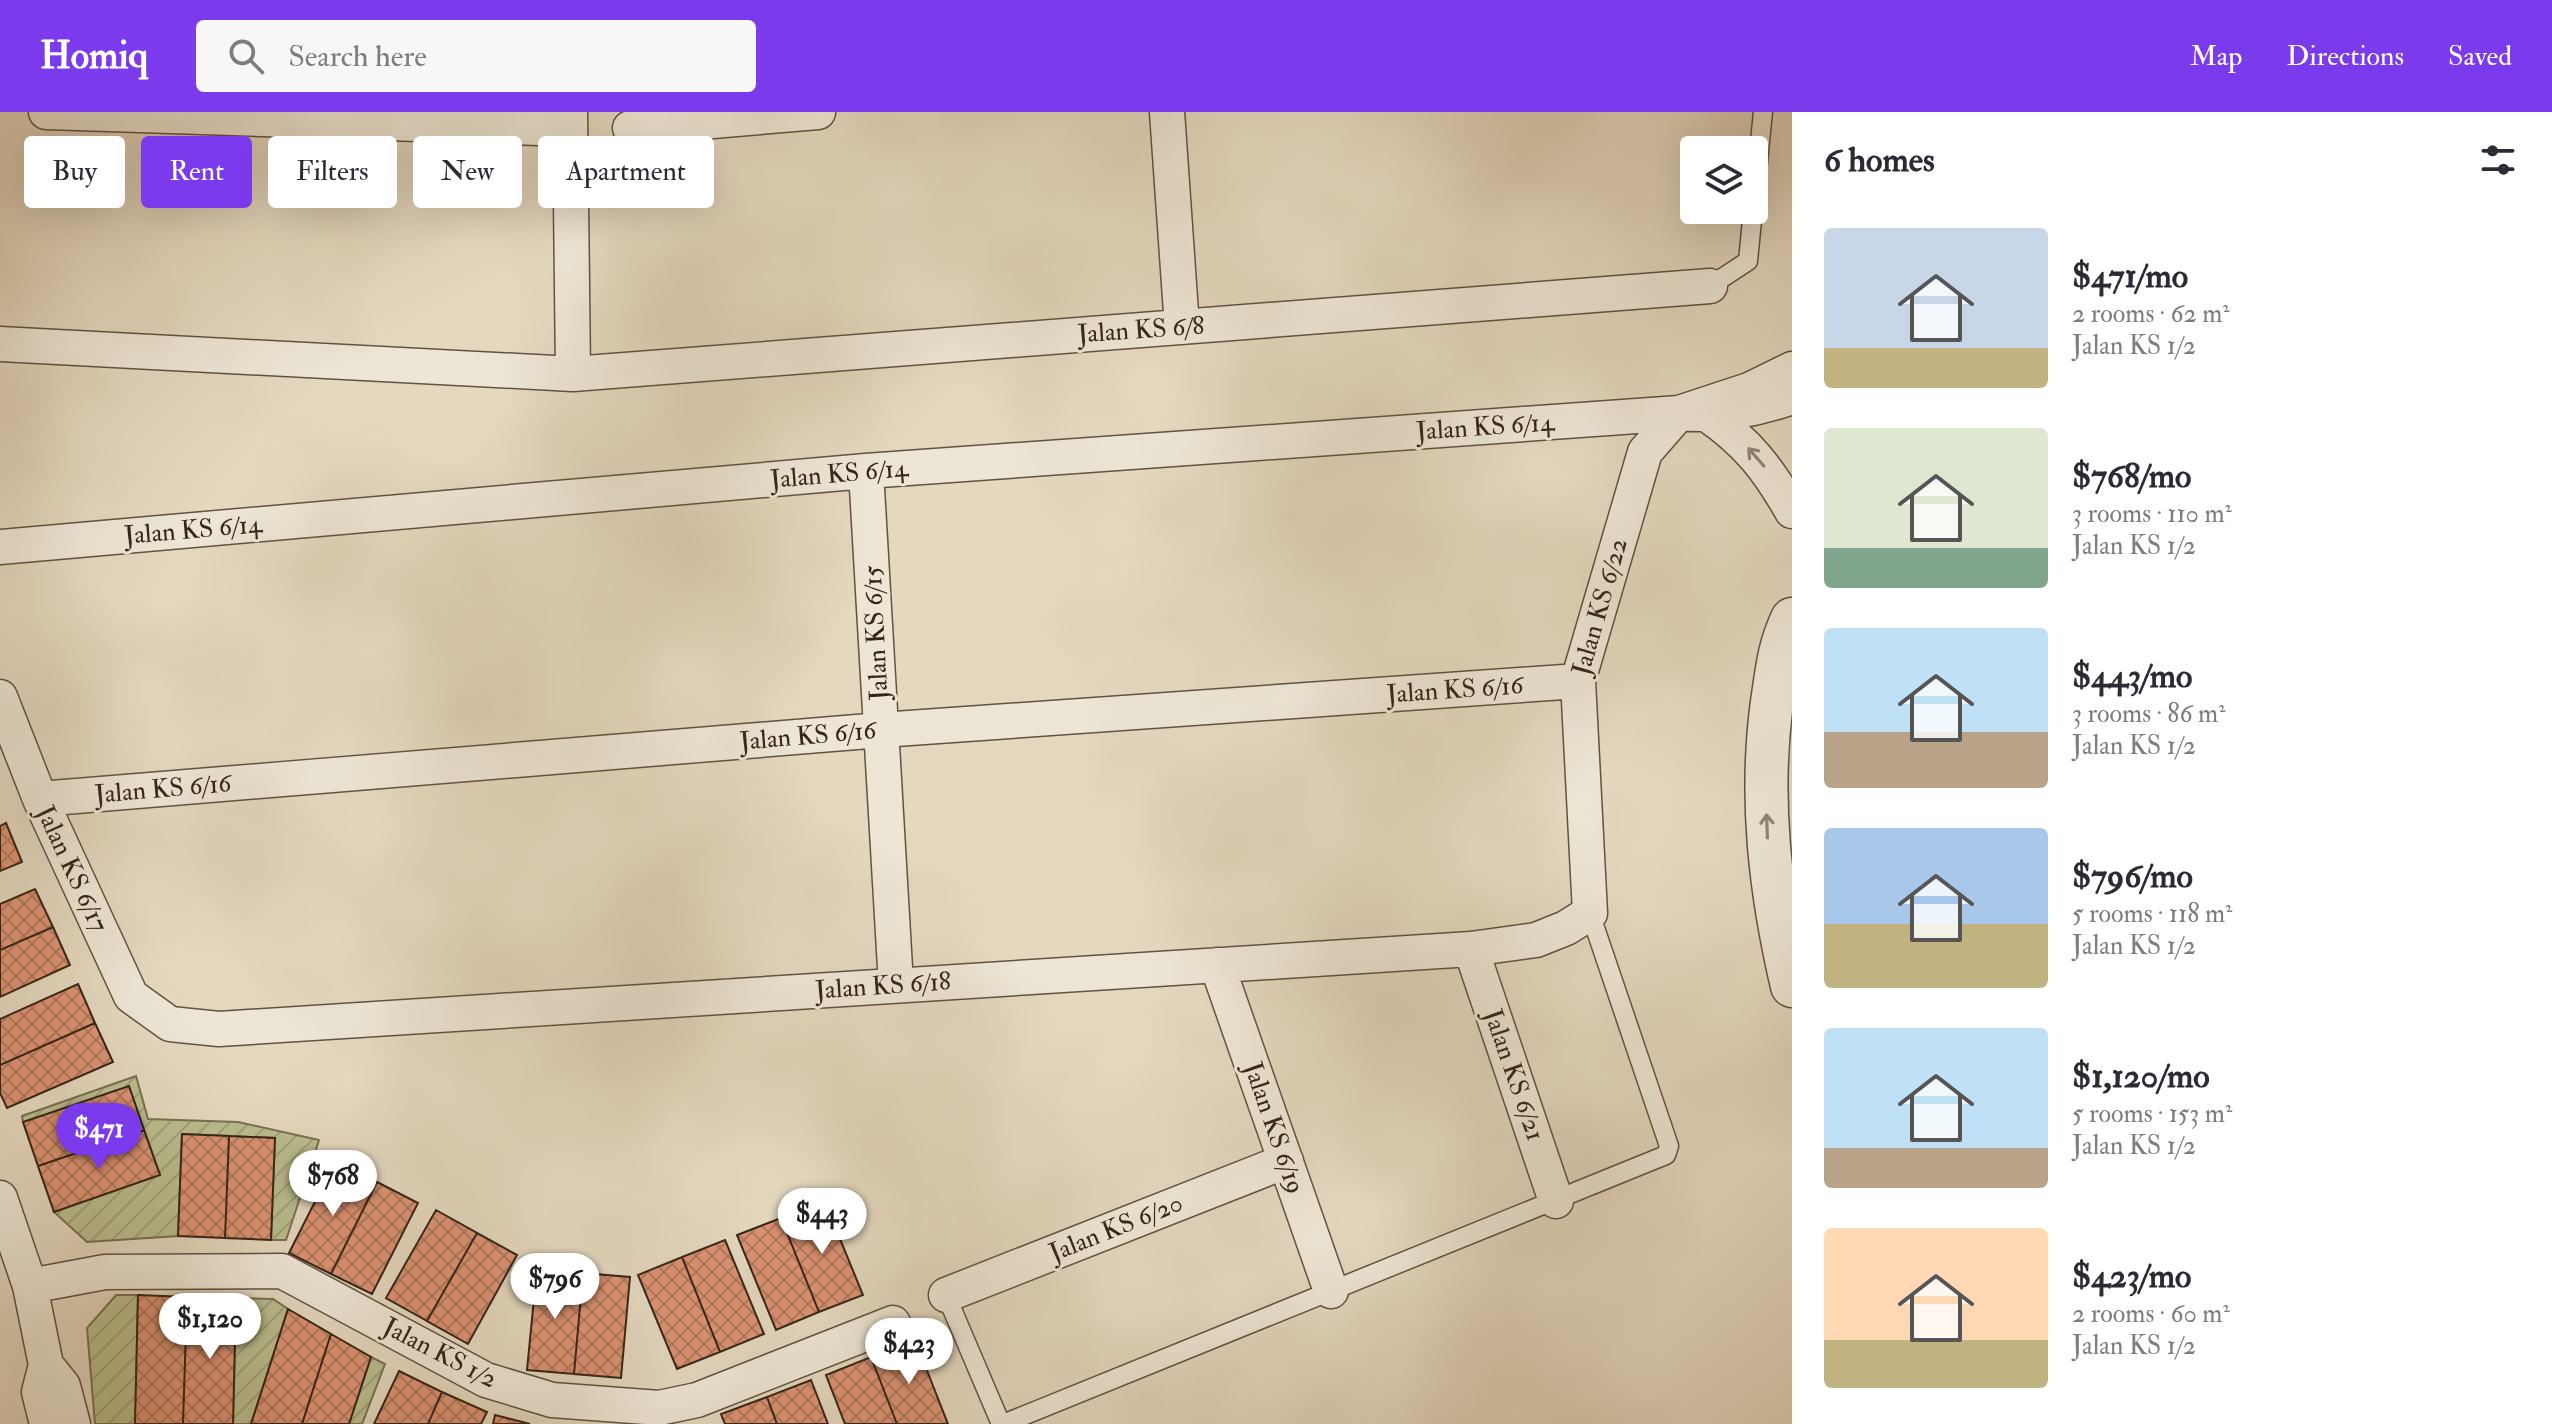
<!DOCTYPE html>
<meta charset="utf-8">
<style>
body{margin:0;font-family:"IM FELL Double Pica",serif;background:#f7f7f7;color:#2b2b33;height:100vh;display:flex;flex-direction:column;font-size:30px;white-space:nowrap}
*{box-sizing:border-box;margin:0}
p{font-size:26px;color:#7c7c81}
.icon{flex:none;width:44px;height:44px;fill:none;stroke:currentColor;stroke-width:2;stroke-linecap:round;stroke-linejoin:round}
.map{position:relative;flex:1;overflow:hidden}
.side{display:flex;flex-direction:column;background:#fff;width:760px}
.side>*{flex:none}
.hud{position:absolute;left:24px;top:24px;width:760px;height:72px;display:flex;gap:16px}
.fabs{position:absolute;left:1680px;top:24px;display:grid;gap:16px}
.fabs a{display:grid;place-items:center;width:88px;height:88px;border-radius:8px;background:#fff;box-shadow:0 8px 32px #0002;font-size:40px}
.price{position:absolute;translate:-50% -68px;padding:0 18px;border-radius:28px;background:#fff;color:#222;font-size:26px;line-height:52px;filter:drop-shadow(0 2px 4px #0008)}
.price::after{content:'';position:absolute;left:50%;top:48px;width:24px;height:18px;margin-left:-12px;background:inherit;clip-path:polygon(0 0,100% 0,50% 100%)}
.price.selected{background:#7c3aed;color:#fff}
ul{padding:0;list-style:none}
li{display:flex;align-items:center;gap:24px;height:200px;padding:0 32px}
li span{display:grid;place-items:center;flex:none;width:224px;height:160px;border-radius:8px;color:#555}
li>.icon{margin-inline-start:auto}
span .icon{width:96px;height:96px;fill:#fffc;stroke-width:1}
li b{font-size:34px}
h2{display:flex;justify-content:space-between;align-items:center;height:96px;padding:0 32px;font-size:34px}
.pill{padding:0 28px;border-radius:8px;background:#fff;box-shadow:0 8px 32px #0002;font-size:28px;line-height:72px}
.pill.selected{background:#7c3aed;color:#fff}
header{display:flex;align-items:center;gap:48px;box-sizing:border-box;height:112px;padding:0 40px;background:#7c3aed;color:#fff}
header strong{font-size:38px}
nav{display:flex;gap:44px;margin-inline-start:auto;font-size:28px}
.search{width:560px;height:72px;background:#f7f7f7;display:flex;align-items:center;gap:20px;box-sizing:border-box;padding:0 28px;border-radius:8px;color:#7c7c81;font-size:30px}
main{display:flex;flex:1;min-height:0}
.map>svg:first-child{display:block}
.garden{fill:url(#garden-furrows);stroke:#787153;stroke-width:2}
.building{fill:url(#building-cross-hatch);stroke:#352518;stroke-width:2}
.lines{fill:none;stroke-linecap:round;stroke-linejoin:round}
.service-casing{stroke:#615242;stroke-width:21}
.minor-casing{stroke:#615242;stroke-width:37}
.tertiary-casing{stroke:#615242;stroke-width:45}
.service{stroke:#ede6d5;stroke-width:18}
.minor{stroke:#ede6d5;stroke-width:34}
.tertiary{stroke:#ede6d5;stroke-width:42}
.oneway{stroke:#918676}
.labels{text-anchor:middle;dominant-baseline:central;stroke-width:6;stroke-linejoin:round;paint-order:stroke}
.street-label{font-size:26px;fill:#352518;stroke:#ede6d5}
</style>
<header>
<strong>Homiq</strong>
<div class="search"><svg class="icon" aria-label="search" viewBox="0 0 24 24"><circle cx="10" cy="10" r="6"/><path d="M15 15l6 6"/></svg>Search here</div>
<nav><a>Map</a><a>Directions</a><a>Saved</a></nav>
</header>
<main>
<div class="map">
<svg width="1792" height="1312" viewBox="0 0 1792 1312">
<defs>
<pattern id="garden-furrows" width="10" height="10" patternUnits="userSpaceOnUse" patternTransform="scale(2)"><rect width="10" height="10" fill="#babd8e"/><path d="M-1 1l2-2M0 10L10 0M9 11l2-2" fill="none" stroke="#a0a27a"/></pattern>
<pattern id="building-cross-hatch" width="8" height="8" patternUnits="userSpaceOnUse" patternTransform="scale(2)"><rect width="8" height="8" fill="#dc9373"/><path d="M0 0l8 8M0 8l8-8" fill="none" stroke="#b3785d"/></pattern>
</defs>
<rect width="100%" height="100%" fill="#e4d8bf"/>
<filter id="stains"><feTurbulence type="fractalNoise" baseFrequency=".0025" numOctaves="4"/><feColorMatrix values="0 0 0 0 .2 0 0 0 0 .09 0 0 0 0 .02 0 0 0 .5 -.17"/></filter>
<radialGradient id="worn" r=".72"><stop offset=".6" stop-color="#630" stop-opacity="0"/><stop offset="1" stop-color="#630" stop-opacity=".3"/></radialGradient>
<path class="garden" d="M 136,964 L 148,1007 L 238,1010 L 319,1028 L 286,1128 L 271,1128 L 275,1026 L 182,1022 L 178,1124 L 87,1130 L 54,1100 L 160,1063 L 129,975 L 23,1010 L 22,1004 Z
M 116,1183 L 138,1183 L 135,1312 L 95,1312 L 87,1216 Z
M 236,1186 L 273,1187 L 288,1197 L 251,1312 L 233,1312 Z
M 371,1245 L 385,1252 L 362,1312 L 349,1312 Z"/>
<path class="building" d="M 6,711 L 22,750 L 0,759 L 0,714 Z
M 35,777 L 53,815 L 0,838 L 0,792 Z
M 53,815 L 70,853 L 0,885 L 0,838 Z
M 78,872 L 95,911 L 0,953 L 0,907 Z
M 95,911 L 113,950 L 7,996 L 0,981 L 0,953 Z
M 129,974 L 144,1018 L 38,1054 L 23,1010 Z
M 144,1018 L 160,1063 L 54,1100 L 38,1054 Z
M 182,1022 L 229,1024 L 225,1126 L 178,1124 Z
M 229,1024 L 275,1026 L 271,1128 L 225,1126 Z
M 335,1050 L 377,1070 L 331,1162 L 289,1141 Z
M 377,1070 L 418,1091 L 372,1182 L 331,1162 Z
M 824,1088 L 863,1183 L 819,1200 L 781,1106 Z
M 436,1098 L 477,1121 L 427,1209 L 386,1186 Z
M 781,1106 L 819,1200 L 776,1218 L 737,1123 Z
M 477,1121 L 517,1143 L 468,1232 L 427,1209 Z
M 725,1128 L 764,1222 L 720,1240 L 682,1145 Z
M 682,1145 L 720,1240 L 677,1257 L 638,1163 Z
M 537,1156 L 583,1161 L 574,1262 L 527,1258 Z
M 583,1161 L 630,1165 L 621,1266 L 574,1262 Z
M 138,1183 L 187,1185 L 183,1312 L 135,1312 Z
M 187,1185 L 236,1186 L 233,1312 L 183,1312 Z
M 288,1197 L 331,1222 L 302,1312 L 251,1312 Z
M 331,1222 L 371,1245 L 349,1312 L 302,1312 Z
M 915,1228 L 948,1312 L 897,1312 L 871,1245 Z
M 871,1245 L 897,1312 L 845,1312 L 826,1263 Z
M 399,1259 L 442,1280 L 428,1312 L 374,1312 Z
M 811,1268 L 828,1312 L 777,1312 L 767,1285 Z
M 442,1280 L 487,1300 L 481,1312 L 428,1312 Z
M 767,1285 L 777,1312 L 725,1312 L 721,1302 Z
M 495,1303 L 530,1312 L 493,1312 Z"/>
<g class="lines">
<defs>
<path id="service" d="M 1754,89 L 1763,0
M 1710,174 L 1748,149 L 1753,98
M 946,1183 L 1001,1312
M 1003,1312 L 1666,1043 L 1669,1034 L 1590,801"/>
<path id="minor" d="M 46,0 L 570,17
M 570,0 L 573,262
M 1167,0 L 1182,215
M 630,16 L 818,0
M 0,232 L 573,262 L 1710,174
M 1708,303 C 1748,331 1768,357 1792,399
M 866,359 L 896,873
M 0,435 L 866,359 L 1679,301 C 1718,305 1755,298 1792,285
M 0,585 L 40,687 L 131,884 L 170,912 L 219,917 L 1471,837 L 1536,828 L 1566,816 L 1590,801 L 1578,569 L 1645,340 L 1679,301 L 1749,278 L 1792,257
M 40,687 L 881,618 L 1578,569
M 1471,837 L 1556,1089
M 1217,853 L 1331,1179
M 0,1086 L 30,1174 L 46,1253 L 39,1280 L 47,1312
M 30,1174 L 105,1160 L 282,1159 L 486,1268 L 552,1288 L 659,1296 L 697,1288 L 893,1211
M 946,1183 L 1286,1049
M 46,1253 L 63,1274 L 73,1312"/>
<path id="tertiary" d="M 1792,507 C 1778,537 1777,558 1772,590 C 1759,686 1770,780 1792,874"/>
</defs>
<use href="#service" class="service-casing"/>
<use href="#minor" class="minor-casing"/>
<use href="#tertiary" class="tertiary-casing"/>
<use href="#service" class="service"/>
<use href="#minor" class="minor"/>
<use href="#tertiary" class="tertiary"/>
</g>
<defs><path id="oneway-shaft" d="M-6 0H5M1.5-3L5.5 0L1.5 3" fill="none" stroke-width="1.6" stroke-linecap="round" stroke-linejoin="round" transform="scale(2)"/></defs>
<g class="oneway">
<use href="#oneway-shaft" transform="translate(1756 345) rotate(-131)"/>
<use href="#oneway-shaft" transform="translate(1767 714) rotate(-92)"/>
</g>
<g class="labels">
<g class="street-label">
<text transform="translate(1141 218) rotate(-4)">Jalan KS 6/8</text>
<text transform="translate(1485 315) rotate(-4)">Jalan KS 6/14</text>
<text transform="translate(839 362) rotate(-5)">Jalan KS 6/14</text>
<text transform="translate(193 418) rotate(-5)">Jalan KS 6/14</text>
<text transform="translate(1600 495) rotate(-74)">Jalan KS 6/22</text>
<text transform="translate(876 521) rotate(-93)">Jalan KS 6/15</text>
<text transform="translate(1455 578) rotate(-4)">Jalan KS 6/16</text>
<text transform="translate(808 624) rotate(-5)">Jalan KS 6/16</text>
<text transform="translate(163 677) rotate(-5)">Jalan KS 6/16</text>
<text transform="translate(72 757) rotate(65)">Jalan KS 6/17</text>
<text transform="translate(883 874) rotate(-4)">Jalan KS 6/18</text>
<text transform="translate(1514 963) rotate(71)">Jalan KS 6/21</text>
<text transform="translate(1274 1016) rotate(71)">Jalan KS 6/19</text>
<text transform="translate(1116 1116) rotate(-22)">Jalan KS 6/20</text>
<text transform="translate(440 1241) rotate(27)">Jalan KS 1/2</text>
</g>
</g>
<rect width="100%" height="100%" filter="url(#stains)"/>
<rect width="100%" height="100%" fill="url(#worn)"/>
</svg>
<div class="fabs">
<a><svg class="icon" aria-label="layers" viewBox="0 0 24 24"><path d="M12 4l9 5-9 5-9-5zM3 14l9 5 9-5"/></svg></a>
</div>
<b class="price selected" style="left:99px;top:1059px">$471</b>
<b class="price" style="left:333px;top:1106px">$768</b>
<b class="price" style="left:822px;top:1144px">$443</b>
<b class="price" style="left:555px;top:1209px">$796</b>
<b class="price" style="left:210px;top:1249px">$1,120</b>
<b class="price" style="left:909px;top:1274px">$423</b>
<div class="hud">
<a class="pill">Buy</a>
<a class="pill selected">Rent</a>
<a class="pill">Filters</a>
<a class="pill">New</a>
<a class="pill">Apartment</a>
</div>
</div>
<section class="side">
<h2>6 homes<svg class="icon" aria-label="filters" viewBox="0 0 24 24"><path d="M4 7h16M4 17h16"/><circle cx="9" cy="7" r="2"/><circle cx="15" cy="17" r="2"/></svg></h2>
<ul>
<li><span style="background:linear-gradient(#c9d6e8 75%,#c2b280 0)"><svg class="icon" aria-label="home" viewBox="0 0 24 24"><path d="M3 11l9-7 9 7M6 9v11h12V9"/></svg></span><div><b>$471/mo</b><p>2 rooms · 62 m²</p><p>Jalan KS 1/2</p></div></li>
<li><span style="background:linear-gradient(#dfe7d0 75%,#7fa58c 0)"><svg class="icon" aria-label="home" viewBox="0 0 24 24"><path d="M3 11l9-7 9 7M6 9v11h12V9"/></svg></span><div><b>$768/mo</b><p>3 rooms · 110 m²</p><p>Jalan KS 1/2</p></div></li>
<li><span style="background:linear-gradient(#bfe0f5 65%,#b9a48a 0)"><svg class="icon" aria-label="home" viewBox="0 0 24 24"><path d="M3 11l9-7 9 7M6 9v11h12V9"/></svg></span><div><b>$443/mo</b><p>3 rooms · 86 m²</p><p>Jalan KS 1/2</p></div></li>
<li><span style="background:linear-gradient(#a9c7e8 60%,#c2b280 0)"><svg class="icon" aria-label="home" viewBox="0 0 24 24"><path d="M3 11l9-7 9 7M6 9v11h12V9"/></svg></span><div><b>$796/mo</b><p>5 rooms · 118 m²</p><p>Jalan KS 1/2</p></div></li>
<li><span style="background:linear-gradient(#bfe0f5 75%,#b9a48a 0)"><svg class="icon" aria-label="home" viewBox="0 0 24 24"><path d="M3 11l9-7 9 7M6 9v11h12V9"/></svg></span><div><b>$1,120/mo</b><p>5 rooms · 153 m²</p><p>Jalan KS 1/2</p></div></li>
<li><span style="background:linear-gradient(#ffd9b3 70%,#c2b280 0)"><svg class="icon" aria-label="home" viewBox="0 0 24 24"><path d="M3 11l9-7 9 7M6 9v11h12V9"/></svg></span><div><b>$423/mo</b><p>2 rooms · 60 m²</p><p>Jalan KS 1/2</p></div></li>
</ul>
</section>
</main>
